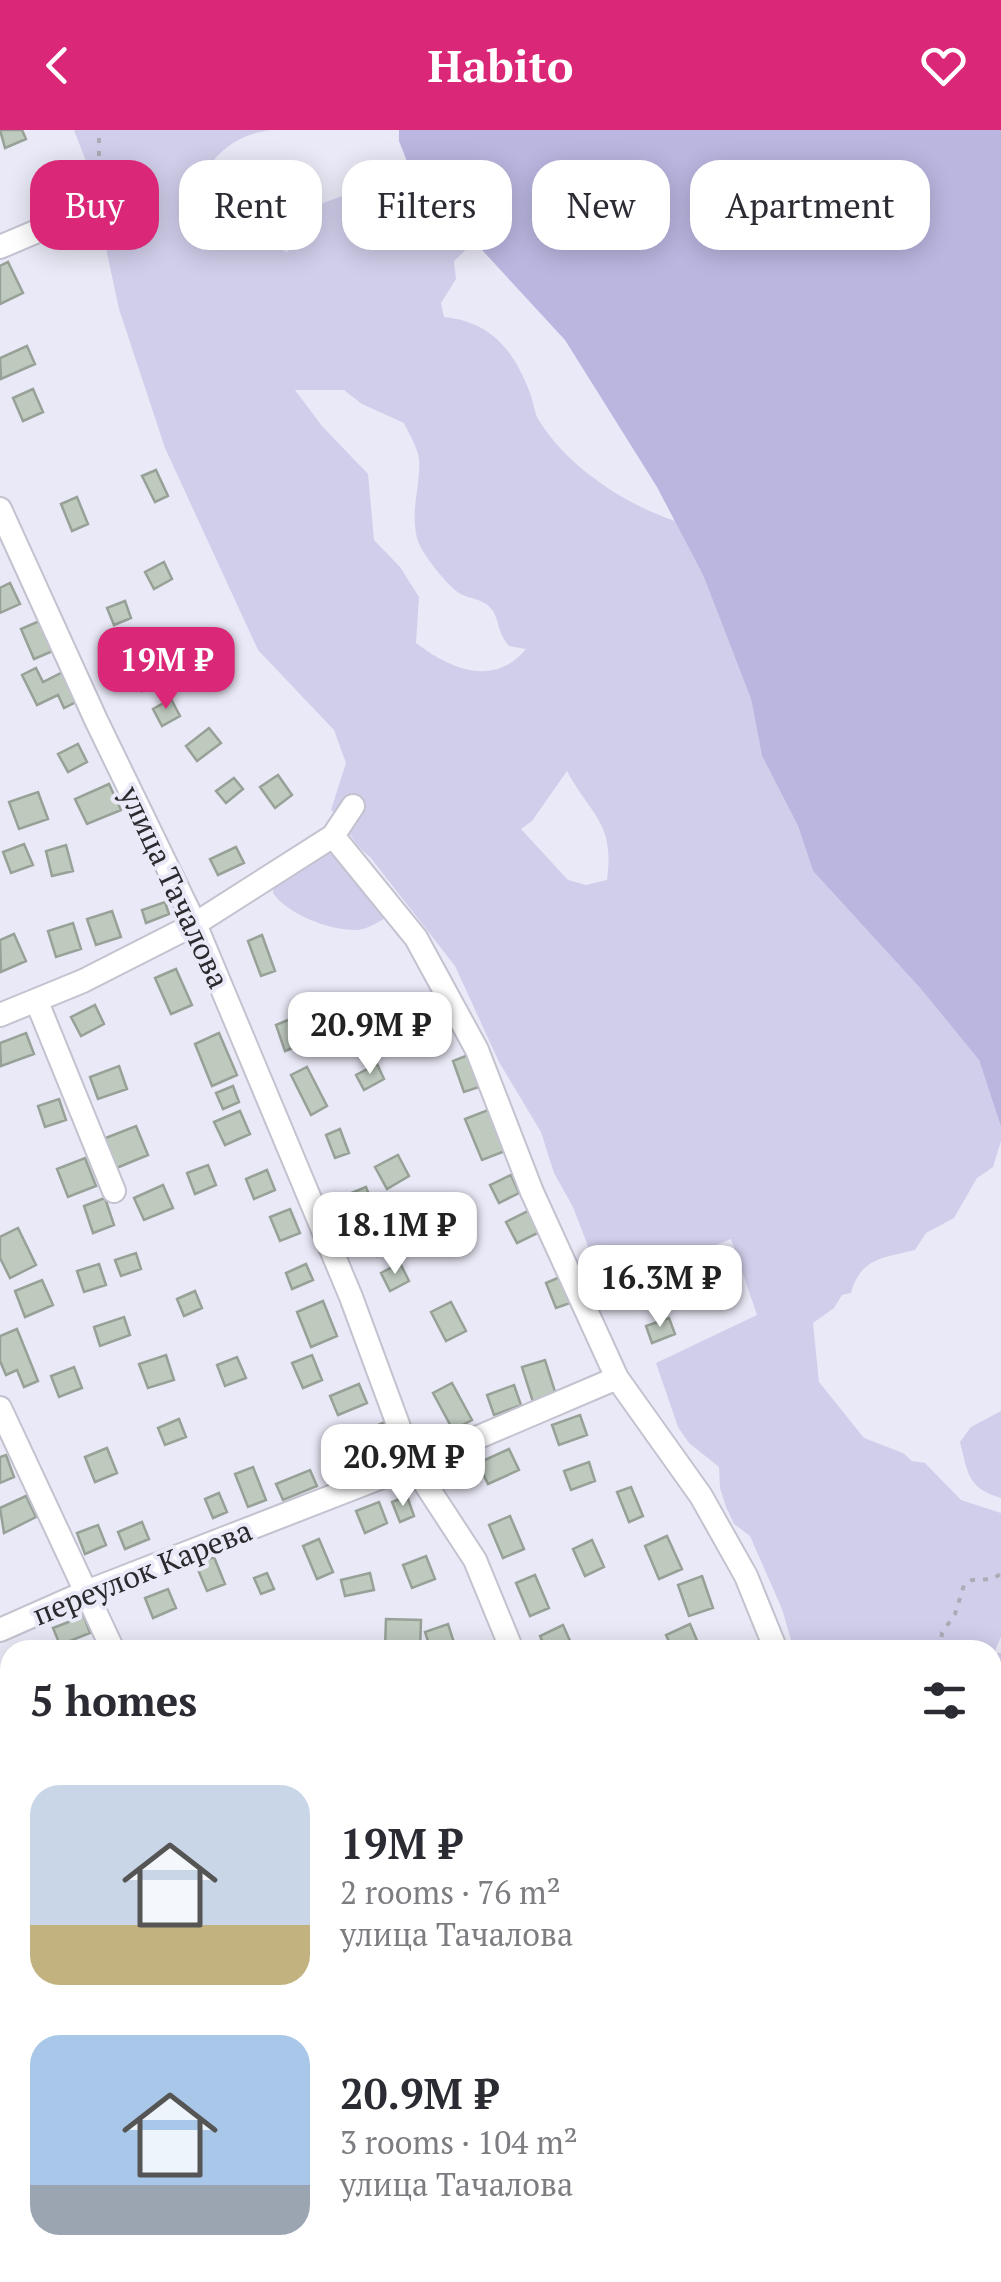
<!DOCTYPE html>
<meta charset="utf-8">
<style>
body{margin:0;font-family:"PT Serif",serif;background:#f2f2f3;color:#2b2b33;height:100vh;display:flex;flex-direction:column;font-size:38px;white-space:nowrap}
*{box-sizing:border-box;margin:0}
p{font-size:32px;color:#7c7c81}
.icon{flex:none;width:55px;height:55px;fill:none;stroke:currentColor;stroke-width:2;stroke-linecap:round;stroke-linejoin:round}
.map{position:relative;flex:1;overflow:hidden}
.side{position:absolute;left:0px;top:1510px;width:1002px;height:642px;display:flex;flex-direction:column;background:#fff;border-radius:30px 30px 0 0;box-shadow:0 5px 25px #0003}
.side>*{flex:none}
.hud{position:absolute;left:30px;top:30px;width:942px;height:90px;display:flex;gap:20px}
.price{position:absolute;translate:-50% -85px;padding:0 22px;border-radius:20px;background:#fff;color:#222;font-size:32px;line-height:65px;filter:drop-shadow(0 2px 5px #0008)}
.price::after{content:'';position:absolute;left:50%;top:60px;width:30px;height:22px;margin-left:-15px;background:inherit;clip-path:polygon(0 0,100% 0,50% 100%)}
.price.current{background:#db2777;color:#fff}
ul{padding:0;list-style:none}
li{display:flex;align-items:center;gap:30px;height:250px;padding:0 30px}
li span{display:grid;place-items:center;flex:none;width:280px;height:200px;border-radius:30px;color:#555}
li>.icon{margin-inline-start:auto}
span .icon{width:120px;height:120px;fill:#fffc;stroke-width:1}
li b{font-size:42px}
h2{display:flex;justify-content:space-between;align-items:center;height:120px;padding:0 30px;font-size:42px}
.tag{padding:0 35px;border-radius:30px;background:#fff;box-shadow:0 5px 25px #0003;font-size:35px;line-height:90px}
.tag.current{background:#db2777;color:#fff}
header{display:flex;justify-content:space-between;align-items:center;height:130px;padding:0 30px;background:#db2777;color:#fff;font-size:45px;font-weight:600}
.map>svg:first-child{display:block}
.green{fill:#d1ceeb;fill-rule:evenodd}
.water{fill:#bab6e0}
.building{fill:#bfcabf;stroke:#97a197;stroke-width:2.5}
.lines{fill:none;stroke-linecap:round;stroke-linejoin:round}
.minor-casing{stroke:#c3c2cf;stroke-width:26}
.highway-casing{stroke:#c3c2cf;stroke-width:36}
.path{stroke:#acabb6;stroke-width:4;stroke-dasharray:5 8;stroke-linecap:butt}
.minor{stroke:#fff;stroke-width:22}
.highway{stroke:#fff;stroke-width:32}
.labels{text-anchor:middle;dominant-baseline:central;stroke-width:8;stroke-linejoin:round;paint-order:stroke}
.street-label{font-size:30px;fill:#2b2a2f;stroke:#eae9f7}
</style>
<header><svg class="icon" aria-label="back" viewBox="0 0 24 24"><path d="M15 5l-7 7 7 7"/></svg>Habito<svg class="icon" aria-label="heart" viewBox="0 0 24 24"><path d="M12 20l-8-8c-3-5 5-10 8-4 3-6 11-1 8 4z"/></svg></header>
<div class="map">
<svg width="1001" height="2152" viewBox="0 0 1001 2152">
<rect width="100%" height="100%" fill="#eae9f7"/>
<path class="green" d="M 74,0 L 270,0 C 240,5 224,16 206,40 C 214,101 238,98 287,122 L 302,108 L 323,73 L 342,66 L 382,64 L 412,44 L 473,113 L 454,131 L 456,149 L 441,173 L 444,187 C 492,192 514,221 530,263 C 534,273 534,284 540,292 C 569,338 625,374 675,391 L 703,445 L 751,569 L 762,626 L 798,696 L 813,741 L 920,858 L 979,930 L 1001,997 L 1001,1011 L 993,1037 L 977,1048 L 954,1088 L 926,1103 L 915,1120 C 884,1128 861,1127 851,1163 L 842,1165 L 834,1178 L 813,1193 L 819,1252 L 864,1308 L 903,1323 L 912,1331 L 925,1333 L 961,1370 L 1001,1383 L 1001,1507 L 994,1523 L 1001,1523 L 1001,1622 L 993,1624 L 992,1520 L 794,1520 L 782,1479 L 750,1406 L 734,1394 L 726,1377 L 720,1358 L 719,1337 L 689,1313 L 678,1297 L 656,1233 L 757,1185 L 731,1109 L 624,1151 L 594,1132 L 573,1077 L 554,1043 L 541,1002 L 499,932 L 455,836 L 370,727 C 352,714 347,695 331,680 L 346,633 L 334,600 L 258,520 L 165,318 L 119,179 L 89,39 ZM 295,260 L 344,260 L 362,274 L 404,293 C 409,304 418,318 419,329 C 421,355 410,379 417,408 C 420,422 447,455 459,463 C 471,470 484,468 493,481 C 500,494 497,501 509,516 L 526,519 C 494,558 450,539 416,513 L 419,467 L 400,437 L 374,410 L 368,344 L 322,296 ZM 567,641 C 591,686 615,692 607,750 L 586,755 L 568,750 L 521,699 L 532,691 Z
M 333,720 L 387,787 C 378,792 368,799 358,800 C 331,801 288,785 273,763 L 274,754 L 290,740 Z
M 1001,1281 L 1001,1368 C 967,1358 968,1343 960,1312 L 971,1297 Z
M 1001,1673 L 1001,1952 L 997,1950 L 993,1955 L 992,1766 L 998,1759 L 993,1749 L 992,1688 Z"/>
<path class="water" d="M 399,0 L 1001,0 L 1001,997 L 979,930 L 920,858 L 813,741 L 798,696 L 762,626 L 751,569 L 703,445 L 657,357 L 565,210 L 412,44 L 399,11 Z"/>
<path class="building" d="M 0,0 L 22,0 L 26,9 L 5,18 Z
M 8,132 L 23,163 L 0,174 L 0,136 Z
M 27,216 L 35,234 L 1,249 L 0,228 Z
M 33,259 L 43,282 L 23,291 L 13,268 Z
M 156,340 L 168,366 L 155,372 L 142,346 Z
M 77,367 L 88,394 L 72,401 L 61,374 Z
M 164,432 L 172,449 L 154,459 L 145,442 Z
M 10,453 L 20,474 L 0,483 L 0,458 Z
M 125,471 L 131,488 L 114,495 L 107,478 Z
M 42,490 L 55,520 L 34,529 L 21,499 Z
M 152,529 L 162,551 L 142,561 L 132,539 Z
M 36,538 L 43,552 L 65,541 L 80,570 L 64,578 L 58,565 L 37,575 L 22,545 Z
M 171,569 L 180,586 L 162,596 L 153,579 Z
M 209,598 L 221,613 L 197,631 L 186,616 Z
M 78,614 L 87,632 L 68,642 L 58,624 Z
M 278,645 L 292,665 L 275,678 L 260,657 Z
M 234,648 L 243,659 L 226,673 L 216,661 Z
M 109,654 L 121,680 L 87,694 L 75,669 Z
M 38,662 L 48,689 L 19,699 L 9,672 Z
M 24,714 L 33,735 L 11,743 L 3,722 Z
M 66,715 L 73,741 L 52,746 L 46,721 Z
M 236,717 L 244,733 L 218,745 L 210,729 Z
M 165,772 L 169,784 L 146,793 L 142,780 Z
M 112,781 L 121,807 L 96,815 L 87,789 Z
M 73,793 L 81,819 L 56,827 L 48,801 Z
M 14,804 L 26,831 L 1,842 L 0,810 Z
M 262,805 L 275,841 L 261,846 L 248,811 Z
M 176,839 L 192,875 L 171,884 L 155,848 Z
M 95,875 L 104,894 L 81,906 L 71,887 Z
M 295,887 L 305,913 L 285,921 L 276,895 Z
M 26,903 L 34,924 L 1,936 L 0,913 Z
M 219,903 L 237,945 L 212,956 L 195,914 Z
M 471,924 L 482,956 L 464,962 L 453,931 Z
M 377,934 L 384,949 L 364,960 L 356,945 Z
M 119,936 L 127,959 L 98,969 L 90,947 Z
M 307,937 L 327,976 L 311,985 L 291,945 Z
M 233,956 L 239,972 L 223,979 L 216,963 Z
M 59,969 L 66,990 L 45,997 L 38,976 Z
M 488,980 L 505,1021 L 482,1030 L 465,989 Z
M 240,981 L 250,1004 L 225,1015 L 214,992 Z
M 136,996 L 148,1025 L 114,1039 L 103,1009 Z
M 340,999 L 349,1023 L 335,1028 L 326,1005 Z
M 398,1025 L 409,1046 L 387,1059 L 375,1037 Z
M 85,1028 L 96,1056 L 68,1067 L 57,1039 Z
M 208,1035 L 216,1055 L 195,1064 L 187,1043 Z
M 267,1040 L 275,1060 L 254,1069 L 246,1049 Z
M 511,1045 L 519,1063 L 499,1073 L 490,1055 Z
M 163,1055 L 173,1078 L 144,1090 L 134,1068 Z
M 366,1057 L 371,1070 L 354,1077 L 349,1064 Z
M 105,1068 L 114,1095 L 93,1103 L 84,1076 Z
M 290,1079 L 300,1103 L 280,1111 L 270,1087 Z
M 532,1079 L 542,1101 L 517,1113 L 506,1092 Z
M 18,1098 L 36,1135 L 10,1148 L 0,1128 L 0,1107 Z
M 390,1103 L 395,1121 L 377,1126 L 372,1109 Z
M 136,1123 L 141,1139 L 121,1146 L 115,1130 Z
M 400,1133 L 409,1151 L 390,1161 L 381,1143 Z
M 99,1134 L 106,1155 L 84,1162 L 77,1141 Z
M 306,1134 L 313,1150 L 292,1159 L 286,1143 Z
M 560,1147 L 570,1173 L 556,1178 L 546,1153 Z
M 42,1150 L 53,1175 L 25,1187 L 15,1161 Z
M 195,1161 L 202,1178 L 184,1186 L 177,1169 Z
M 323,1171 L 337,1206 L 311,1217 L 297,1182 Z
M 451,1172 L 466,1201 L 446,1211 L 431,1182 Z
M 124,1187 L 130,1205 L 100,1216 L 94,1197 Z
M 669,1188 L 675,1204 L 652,1213 L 646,1196 Z
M 17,1199 L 38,1251 L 24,1257 L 17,1240 L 6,1245 L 0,1231 L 0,1206 Z
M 166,1225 L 174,1250 L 148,1258 L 139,1234 Z
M 312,1225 L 322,1250 L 303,1258 L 292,1233 Z
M 237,1227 L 246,1248 L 225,1256 L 217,1235 Z
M 545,1230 L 556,1265 L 533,1272 L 522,1237 Z
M 74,1237 L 82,1258 L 59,1267 L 51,1246 Z
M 452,1253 L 472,1290 L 453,1300 L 433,1263 Z
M 359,1254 L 367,1273 L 338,1285 L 330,1266 Z
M 514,1255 L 521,1275 L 494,1285 L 487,1265 Z
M 580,1285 L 587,1305 L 559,1315 L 552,1295 Z
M 179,1289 L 186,1307 L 165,1315 L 158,1298 Z
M 383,1293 L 391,1314 L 363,1325 L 355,1305 Z
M 107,1318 L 117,1343 L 95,1352 L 85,1327 Z
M 509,1319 L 519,1340 L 488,1354 L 478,1333 Z
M 6,1325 L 14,1347 L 0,1353 L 0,1327 Z
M 342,1327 L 350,1346 L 335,1352 L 327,1333 Z
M 589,1332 L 595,1351 L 571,1360 L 564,1341 Z
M 253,1337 L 266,1370 L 248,1377 L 235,1344 Z
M 310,1340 L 317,1356 L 283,1370 L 276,1354 Z
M 631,1357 L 643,1386 L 629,1392 L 617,1362 Z
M 219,1363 L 227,1382 L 213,1388 L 205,1369 Z
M 26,1366 L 36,1387 L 4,1403 L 0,1378 Z
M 407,1366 L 414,1386 L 400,1392 L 392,1372 Z
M 379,1372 L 387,1393 L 365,1403 L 356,1381 Z
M 510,1386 L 524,1419 L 503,1428 L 489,1395 Z
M 142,1392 L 149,1409 L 125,1419 L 118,1402 Z
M 98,1395 L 106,1415 L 85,1424 L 77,1403 Z
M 667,1406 L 682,1439 L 659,1449 L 645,1416 Z
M 319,1409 L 333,1442 L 317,1449 L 303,1416 Z
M 592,1410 L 604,1437 L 585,1446 L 573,1419 Z
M 426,1426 L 435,1449 L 412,1458 L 403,1435 Z
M 214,1427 L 225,1454 L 207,1461 L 196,1435 Z
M 267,1443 L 274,1459 L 261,1464 L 254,1448 Z
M 370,1443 L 374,1460 L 345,1466 L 341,1450 Z
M 535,1445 L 549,1478 L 530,1486 L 516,1453 Z
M 702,1446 L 713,1478 L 689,1486 L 678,1455 Z
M 168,1459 L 176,1478 L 153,1488 L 145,1468 Z
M 84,1486 L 90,1503 L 60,1515 L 53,1498 Z
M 386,1489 L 421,1490 L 420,1520 L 385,1519 Z
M 448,1494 L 456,1519 L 431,1520 L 425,1502 Z
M 690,1494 L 701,1520 L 673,1520 L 666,1505 Z
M 563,1495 L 574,1520 L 546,1520 L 540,1506 Z
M 10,1612 L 10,1642 L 0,1646 L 0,1616 Z
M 819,2142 L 856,2142 L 851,2152 L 836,2152 Z"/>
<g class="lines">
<defs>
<path id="minor" d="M 0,117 L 87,80
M 0,379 L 96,590 L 195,794 L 351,1167 L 413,1335 L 475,1430 L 512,1520
M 333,706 L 416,808 L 477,920 L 532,1062 L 617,1248 L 701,1366 L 746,1446 L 776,1520
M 37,872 L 114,1061
M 0,885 L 83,851 L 195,794 L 333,706 L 353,676
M 0,1278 L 113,1520
M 0,1500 L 86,1462 L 413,1335 L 617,1248
M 0,1685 L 10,1677
M 0,1742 L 10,1757
M 994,2055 L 1001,2060
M 992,2116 L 1001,2098
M 992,2139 L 1001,2145
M 586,2142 L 606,2152
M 249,2152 L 249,2142
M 440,2152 L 441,2142
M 726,2152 L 727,2142"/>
<path id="highway" d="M 0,2086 L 10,2109
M 23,2142 L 26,2152"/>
</defs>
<use href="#minor" class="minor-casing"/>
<use href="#highway" class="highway-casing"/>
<path class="path" d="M 91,64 L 99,36 L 99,0
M 940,1520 L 942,1503 L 955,1484 L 964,1455 L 972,1450 L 992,1449 L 1001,1444
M 0,2031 L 10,2055
M 88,2152 L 89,2142"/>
<use href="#minor" class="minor"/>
<use href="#highway" class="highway"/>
</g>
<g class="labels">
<g class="street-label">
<text transform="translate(175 757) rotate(65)">улица Тачалова</text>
<text transform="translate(142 1442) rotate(-22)">переулок Карева</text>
</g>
</g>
</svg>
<b class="price current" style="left:166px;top:582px">19M ₽</b>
<b class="price" style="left:370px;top:947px">20.9M ₽</b>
<b class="price" style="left:395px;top:1147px">18.1M ₽</b>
<b class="price" style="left:660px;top:1200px">16.3M ₽</b>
<b class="price" style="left:403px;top:1379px">20.9M ₽</b>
<div class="hud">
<a class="tag current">Buy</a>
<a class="tag">Rent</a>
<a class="tag">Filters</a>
<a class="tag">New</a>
<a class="tag">Apartment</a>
</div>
<section class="side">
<h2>5 homes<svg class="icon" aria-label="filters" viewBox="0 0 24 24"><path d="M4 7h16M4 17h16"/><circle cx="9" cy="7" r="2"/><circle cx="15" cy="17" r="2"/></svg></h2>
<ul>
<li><span style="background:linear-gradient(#c9d6e8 70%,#c2b280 0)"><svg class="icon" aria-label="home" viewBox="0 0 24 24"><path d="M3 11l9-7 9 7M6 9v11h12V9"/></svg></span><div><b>19M ₽</b><p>2 rooms · 76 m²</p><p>улица Тачалова</p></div></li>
<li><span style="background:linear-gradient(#a9c7e8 75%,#9aa5b1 0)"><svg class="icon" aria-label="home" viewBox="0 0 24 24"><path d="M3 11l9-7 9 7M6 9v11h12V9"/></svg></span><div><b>20.9M ₽</b><p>3 rooms · 104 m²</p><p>улица Тачалова</p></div></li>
</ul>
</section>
</div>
